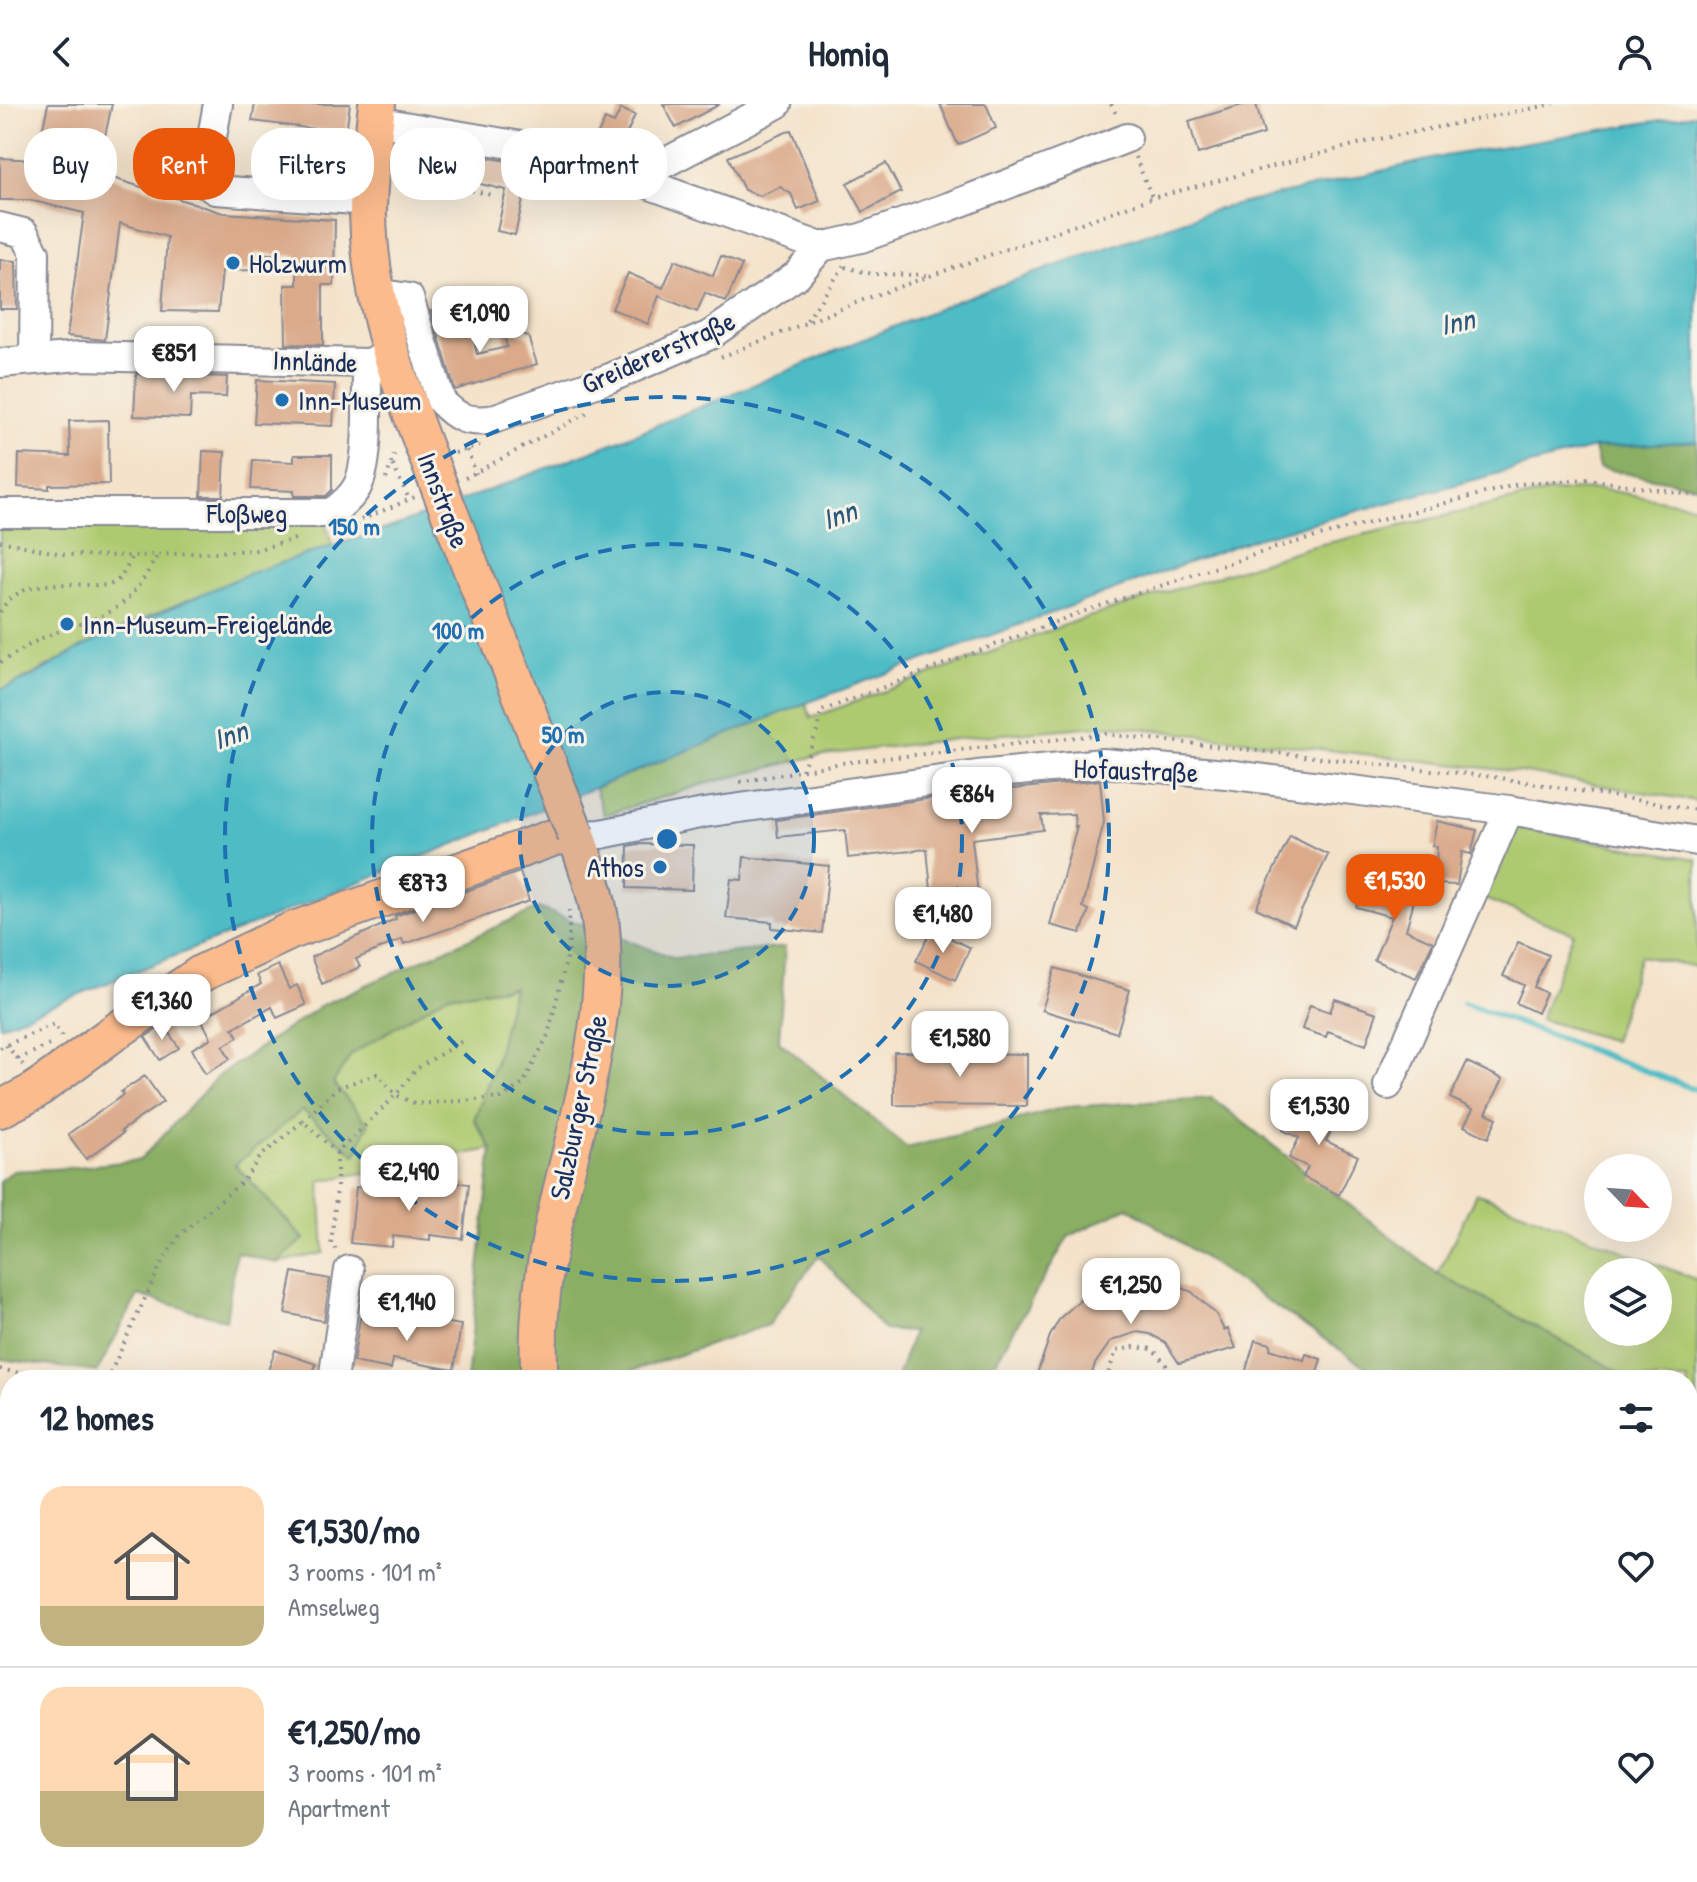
<!DOCTYPE html>
<meta charset="utf-8">
<style>
body{margin:0;font-family:"Patrick Hand",sans-serif;background:#f6f6f7;color:#1f2937;height:100vh;display:flex;flex-direction:column;font-size:30px;white-space:nowrap}
*{box-sizing:border-box;margin:0}
p{font-size:26px;color:#747a83}
.icon{flex:none;width:44px;height:44px;fill:none;stroke:currentColor;stroke-width:2;stroke-linecap:round;stroke-linejoin:round}
.map{position:relative;flex:1;overflow:hidden}
.details{position:absolute;left:0px;top:1266px;width:1698px;height:512px;display:flex;flex-direction:column;background:#fff;border-radius:32px 32px 0 0;box-shadow:0 8px 32px #0002}
.details>*{flex:none}
.top-card{position:absolute;left:24px;top:24px;width:800px;height:72px;display:flex;gap:16px}
.needle{width:52px;rotate:115deg}
.buttons{position:absolute;left:1584px;top:1050px;display:grid;gap:16px}
.buttons a{display:grid;place-items:center;width:88px;height:88px;border-radius:50%;background:#fff;box-shadow:0 8px 32px #0002;font-size:40px}
.price{position:absolute;translate:-50% -68px;padding:0 18px;border-radius:16px;background:#fff;color:#222;font-size:26px;line-height:52px;filter:drop-shadow(0 2px 4px #0008)}
.price::after{content:'';position:absolute;left:50%;top:48px;width:24px;height:18px;margin-left:-12px;background:inherit;clip-path:polygon(0 0,100% 0,50% 100%)}
.price.active{background:#ea580c;color:#fff}
ul{padding:0;list-style:none}
li{display:flex;align-items:center;gap:24px;height:200px;padding:0 40px}
li+li{border-top:2px solid #e0e1e3}
li span{display:grid;place-items:center;flex:none;width:224px;height:160px;border-radius:24px;color:#555}
li>.icon{margin-inline-start:auto}
span .icon{width:96px;height:96px;fill:#fffc;stroke-width:1}
li b{font-size:34px}
h2{display:flex;justify-content:space-between;align-items:center;height:96px;padding:0 40px;font-size:34px}
.tag{padding:0 28px;border-radius:32px;background:#fff;box-shadow:0 8px 32px #0002;font-size:28px;line-height:72px}
.tag.active{background:#ea580c;color:#fff}
header{display:flex;justify-content:space-between;align-items:center;height:104px;padding:0 40px;background:#fff;font-size:36px;font-weight:700}
.map>svg:first-child{display:block}
.green{fill:#aeca70;stroke:#647c67;stroke-width:2;fill-rule:evenodd}
.forest{fill:#8aae62;stroke:#526e60;stroke-width:2}
.water{fill:#4ebcc5;stroke:#347692;stroke-width:2}
.lines{fill:none;stroke-linecap:round;stroke-linejoin:round}
.stream{stroke:#4ebcc5;stroke-width:6}
.building{fill:#daaa8b}
.minor-casing{stroke:#888994;stroke-width:32}
.major-casing{stroke:#888994;stroke-width:40}
.path{stroke:#888994;stroke-width:4;stroke-dasharray:2 6;stroke-linecap:butt}
.minor{stroke:#fff;stroke-width:28}
.major{stroke:#fbbb8d;stroke-width:36}
.major-bridge-casing{stroke:#888994;stroke-width:40;stroke-linecap:butt}
.major-bridge{stroke:#fbbb8d;stroke-width:36}
.ring{fill:none;stroke:#1f6fb2;stroke-width:4;stroke-dasharray:14 10}
.poi-dot{fill:#1f6fb2;stroke:#f7f3e8;stroke-width:3}
.labels{text-anchor:middle;dominant-baseline:central;stroke-width:6;stroke-linejoin:round;paint-order:stroke}
.poi-label{font-size:28px;fill:#1b2f5e;stroke:#f7f3e8;text-anchor:start}
.street-label{font-size:28px;fill:#1b2f5e;stroke:#f7f3e8}
.water-label{font-size:30px;font-style:italic;fill:#2a597d;stroke:#f7f3e8}
.centre{fill:#1f6fb2;stroke:#f7f3e8;stroke-width:4}
.ring-label{font-size:24px;text-anchor:middle;font-weight:bold;fill:#1f6fb2;stroke:#f7f3e8;stroke-width:6;stroke-linejoin:round;paint-order:stroke}
</style>
<header><svg class="icon" aria-label="back" viewBox="0 0 24 24"><path d="M15 5l-7 7 7 7"/></svg>Homiq<svg class="icon" aria-label="person" viewBox="0 0 24 24"><circle cx="12" cy="8" r="4"/><path d="M4 21q1-7 8-7t8 7"/></svg></header>
<div class="map">
<svg width="1697" height="1778" viewBox="0 0 1697 1778">
<rect width="100%" height="100%" fill="#f7f3e8"/>
<filter id="ink" filterUnits="userSpaceOnUse"><feTurbulence type="fractalNoise" baseFrequency=".0125" numOctaves="2"/><feDisplacementMap in="SourceGraphic" scale="16" xChannelSelector="R" yChannelSelector="G"/><feConvolveMatrix kernelMatrix="1 2 1 2 8 2 1 2 1" color-interpolation-filters="sRGB"/></filter>
<filter id="wash" filterUnits="userSpaceOnUse"><feTurbulence type="fractalNoise" baseFrequency=".006" numOctaves="4" result="noise"/><feDisplacementMap in="SourceGraphic" scale="32" xChannelSelector="R" yChannelSelector="G"/><feGaussianBlur stdDeviation="1.8" result="paint"/><feColorMatrix in="noise" values="0 0 0 0 0 0 0 0 0 0 0 0 0 0 0 0 0 1.4 0 .05"/><feComposite in="paint" operator="in"/></filter>
<g filter="url(#wash)">
<rect width="100%" height="100%" fill="#f4e3ca"/>
<path class="green" d="M 1600,385 L 1697,402 L 1697,697 L 1520,668 L 1111,621 L 979,632 L 816,652 L 708,679 L 604,711 L 595,684 L 806,599 L 811,614 L 1076,517 L 1306,444 L 1548,388 Z
M 0,414 L 325,417 L 332,441 C 248,470 167,502 87,541 C 57,556 31,574 0,586 Z
M 1506,722 L 1697,755 L 1697,863 L 1640,852 L 1613,937 L 1540,915 L 1573,829 L 1479,793 Z
M 514,883 L 495,960 L 474,1016 L 492,1045 L 320,1077 L 324,1149 L 276,1159 L 304,1135 L 235,1061 L 302,1005 L 356,1050 L 367,1020 L 333,979 L 351,950 L 447,891 Z
M 1476,1089 L 1697,1176 L 1697,1310 L 1688,1305 L 1688,1276 L 1634,1276 L 1438,1170 ZM 1598,1168 L 1658,1168 L 1658,1228 L 1598,1228 Z"/>
<path class="forest" d="M 1697,337 L 1697,382 L 1599,364 L 1594,344 Z
M 538,804 L 675,854 L 785,843 L 779,937 L 907,1044 L 1066,1003 L 1212,994 L 1438,1170 L 1634,1276 L 1385,1276 L 1128,1103 L 1068,1133 L 985,1276 L 896,1276 L 913,1228 L 884,1226 L 819,1151 L 768,1221 L 605,1276 L 467,1276 L 492,1045 L 474,1016 L 495,960 L 513,883 L 447,891 L 351,951 L 333,979 L 368,1020 L 356,1051 L 302,1006 L 235,1061 L 304,1135 L 276,1159 L 236,1148 L 226,1216 L 138,1191 L 97,1268 L 0,1255 L 0,1077 L 13,1067 L 69,1064 L 140,1056 L 218,972 L 322,901 Z
M 1688,1305 L 1697,1310 L 1697,1481 L 1688,1477 Z"/>
<path class="water" d="M 1697,10 L 1697,337 L 1594,344 L 1256,434 L 806,599 L 0,922 L 0,586 L 30,574 L 84,542 L 250,469 L 395,422 L 618,337 L 956,197 L 1214,106 L 1445,52 Z"/>
<g class="lines">
<path class="stream" d="M 1464,899 L 1697,986"/>
</g>
<g id="blocks">
<path class="building" d="M 48,0 L 112,0 L 97,69 L 223,109 L 335,116 L 334,181 L 323,181 L 323,241 L 286,240 L 285,181 L 297,181 L 297,152 L 256,149 L 255,166 L 222,167 L 218,208 L 162,207 L 167,133 L 120,119 L 105,236 L 67,232 L 84,109 L 29,96 L 0,96 L 0,54 L 36,56 Z
M 255,0 L 350,0 L 346,29 L 252,17 Z
M 663,0 L 720,0 L 676,24 Z
M 940,0 L 986,0 L 996,24 L 958,41 Z
M 1245,0 L 1256,0 L 1264,30 L 1198,50 L 1189,17 Z
M 621,5 L 635,11 L 620,45 L 596,34 L 605,15 L 614,19 Z
M 791,26 L 820,97 L 798,106 L 791,90 L 780,83 L 760,92 L 744,86 L 728,53 Z
M 462,49 L 531,61 L 515,131 L 497,127 L 506,86 L 476,79 L 479,65 L 459,60 Z
M 886,59 L 901,88 L 863,108 L 847,79 Z
M 721,152 L 742,161 L 726,198 L 705,189 L 697,208 L 659,192 L 648,220 L 612,205 L 628,169 L 663,184 L 675,156 L 713,172 Z
M 0,156 L 16,157 L 17,205 L 0,205 Z
M 431,207 L 471,222 L 477,250 L 507,243 L 503,226 L 528,232 L 537,260 L 455,286 Z
M 136,270 L 227,273 L 226,293 L 191,292 L 190,314 L 134,312 Z
M 257,276 L 335,280 L 333,322 L 254,319 Z
M 108,316 L 109,380 L 49,381 L 49,385 L 18,383 L 19,350 L 70,352 L 69,317 Z
M 203,347 L 225,348 L 223,392 L 201,392 Z
M 294,351 L 332,351 L 332,386 L 326,392 L 294,392 L 294,387 L 251,385 L 253,356 L 294,358 Z
M 1100,676 L 1104,718 L 1083,803 L 1089,806 L 1081,829 L 1050,821 L 1077,722 L 1075,723 L 1074,710 L 1041,711 L 1043,726 L 972,735 L 978,791 L 932,796 L 927,745 L 848,754 L 845,726 L 778,733 L 776,716 L 955,691 Z
M 1437,717 L 1477,726 L 1471,750 L 1462,748 L 1457,781 L 1435,780 L 1437,743 L 1432,742 Z
M 1290,732 L 1328,751 L 1294,822 L 1256,804 Z
M 638,740 L 693,741 L 692,786 L 627,784 L 628,742 Z
M 744,753 L 829,762 L 822,829 L 772,824 L 772,818 L 726,814 L 731,775 L 742,776 Z
M 1365,767 L 1418,782 L 1406,826 L 1433,838 L 1416,874 L 1374,856 L 1392,813 L 1356,803 Z
M 520,768 L 529,797 L 404,840 L 402,835 L 356,855 L 360,863 L 322,880 L 311,853 L 396,815 L 395,812 Z
M 932,825 L 970,844 L 955,876 L 916,857 Z
M 1518,838 L 1548,851 L 1534,883 L 1546,889 L 1537,909 L 1516,899 L 1524,881 L 1503,872 Z
M 278,861 L 289,885 L 297,881 L 306,901 L 277,914 L 272,903 L 233,924 L 238,933 L 223,942 L 230,955 L 205,970 L 192,945 L 211,934 L 201,915 L 261,880 L 257,871 Z
M 1055,864 L 1130,886 L 1117,929 L 1042,906 Z
M 1335,895 L 1377,909 L 1366,941 L 1328,927 L 1326,933 L 1302,925 L 1310,901 L 1330,908 Z
M 164,921 L 179,944 L 160,956 L 145,933 Z
M 894,948 L 1027,950 L 1027,1002 L 894,1001 Z
M 1467,958 L 1503,975 L 1486,1009 L 1497,1014 L 1488,1034 L 1464,1022 L 1473,1005 L 1450,994 Z
M 145,972 L 163,998 L 121,1027 L 123,1029 L 86,1055 L 68,1030 L 123,991 L 121,988 Z
M 1299,993 L 1338,1012 L 1326,1037 L 1358,1052 L 1339,1091 L 1303,1073 L 1308,1063 L 1289,1054 L 1299,1034 L 1283,1026 Z
M 437,1076 L 469,1080 L 463,1135 L 430,1131 L 430,1136 L 393,1132 L 392,1143 L 350,1139 L 356,1083 L 397,1088 L 398,1079 L 436,1083 Z
M 293,1168 L 330,1175 L 324,1217 L 285,1209 Z
M 1137,1173 L 1157,1173 L 1192,1188 L 1216,1210 L 1224,1226 L 1228,1225 L 1236,1244 L 1179,1259 L 1165,1238 L 1150,1230 L 1137,1228 L 1111,1237 L 1095,1260 L 1090,1276 L 1035,1276 L 1050,1232 L 1060,1214 L 1096,1182 L 1117,1174 Z
M 360,1214 L 399,1221 L 400,1215 L 428,1220 L 429,1216 L 461,1221 L 454,1266 L 393,1255 L 391,1265 L 353,1258 Z
M 1255,1236 L 1271,1240 L 1270,1245 L 1304,1256 L 1306,1250 L 1321,1255 L 1315,1276 L 1255,1276 L 1244,1273 Z
M 275,1246 L 316,1260 L 310,1276 L 265,1276 Z"/>
</g>
</g>
<g filter="url(#ink)">
<use href="#blocks" fill-opacity="0" stroke="#888994" stroke-width="2"/>
<g class="lines">
<defs>
<path id="minor" d="M 218,0 L 205,71 L 208,81 L 215,86 L 369,97
M 375,17 L 562,49 L 821,143
M 634,75 L 777,0
M 0,123 L 24,129 L 35,149 L 34,254
M 376,189 L 409,194 L 441,297 C 457,314 466,318 490,316 L 610,274 L 710,231 L 797,171 L 821,143 L 861,134 L 951,102 L 1127,34
M 0,259 L 80,252 L 367,259 L 386,254
M 0,409 L 331,409 C 341,402 351,394 357,383 C 371,356 366,292 367,259
M 576,731 L 601,730 L 704,709 L 977,671 L 1103,659 L 1226,670 L 1509,706 L 1697,737
M 1388,981 L 1509,706
M 333,1276 L 349,1166
M 0,1452 L 10,1457
M 0,1707 L 10,1694
M 897,1768 L 913,1778
M 307,1778 L 318,1768
M 974,1778 L 977,1768
M 1276,1778 L 1278,1768
M 1578,1778 L 1582,1768"/>
<path id="major" d="M 377,0 C 373,36 368,74 368,111 C 370,204 402,287 435,372
M 0,1005 L 33,988 L 108,933 L 202,869 L 291,827 L 555,733 L 576,731 C 588,766 601,801 602,837 C 609,987 527,1126 540,1276
M 670,1778 L 672,1768"/>
</defs>
<use href="#minor" class="minor-casing"/>
<use href="#major" class="major-casing"/>
<path class="path" d="M 1111,0 L 1117,12
M 1135,53 L 1152,93
M 433,77 L 495,92
M 845,163 L 872,170 L 928,171
M 807,216 L 844,162
M 721,253 L 873,192 L 1152,94 L 1369,37 L 1554,0
M 467,346 L 476,370
M 455,349 L 480,341
M 393,361 L 409,395
M 465,374 L 591,307
M 386,375 L 396,345
M 361,416 L 415,393
M 0,437 L 67,451 L 132,452 L 256,446 L 299,434
M 0,508 C 19,475 58,480 91,481 C 99,481 108,483 115,478 C 123,473 128,461 132,452
M 0,558 C 17,550 31,538 49,531 C 110,508 124,513 158,450
M 802,666 L 819,622 L 821,607 L 1079,509 L 1281,442 L 1519,380 L 1588,375 L 1697,392
M 740,678 L 841,659 L 1105,630 L 1494,673 L 1697,706
M 6,941 L 24,962
M 0,944 L 54,920 L 63,934
M 18,955 L 49,941
M 303,1017 L 337,984 L 377,970 L 396,991 L 416,1000 L 501,994 L 523,980 L 548,931 L 569,845 L 569,806
M 337,1049 L 337,1084 L 331,1139 L 338,1148
M 0,1265 L 52,1276
M 107,1276 L 162,1158 L 179,1132 L 243,1077 L 261,1052 L 303,1017 L 337,1049 L 396,991 L 416,965 L 464,936
M 1106,1276 L 1116,1247 L 1133,1243 L 1153,1245 L 1166,1261 L 1167,1276"/>
<use href="#minor" class="minor"/>
<use href="#major" class="major"/>
<defs>
<path id="major-bridge" d="M 435,372 L 576,731"/>
</defs>
<use href="#major-bridge" class="major-bridge-casing"/>
<use href="#major-bridge" class="major-bridge"/>
</g>
</g>
<circle cx="667" cy="735" r="147" fill="#1f6fb2" fill-opacity=".12"/>
<g class="ring">
<circle cx="667" cy="735" r="147"/>
<circle cx="667" cy="735" r="295"/>
<circle cx="667" cy="735" r="442"/>
</g>
<g class="poi-dot">
<circle cx="233" cy="159" r="8"/>
<circle cx="282" cy="296" r="8"/>
<circle cx="67" cy="520" r="8"/>
<circle cx="660" cy="763" r="8"/>
</g>
<g class="labels">
<g class="poi-label">
<text x="249" y="159">Holzwurm</text>
<text x="298" y="296">Inn-Museum</text>
<text x="83" y="520">Inn-Museum-Freigelände</text>
<text x="644" y="763" text-anchor="end">Athos</text>
</g>
<g class="street-label">
<text transform="translate(658 248) rotate(-24)">Greidererstraße</text>
<text transform="translate(315 257) rotate(2)">Innlände</text>
<text transform="translate(444 396) rotate(69)">Innstraße</text>
<text x="247" y="409">Floßweg</text>
<text transform="translate(1136 666) rotate(2)">Hofaustraße</text>
<text transform="translate(578 1003) rotate(-78)">Salzburger Straße</text>
</g>
<g class="water-label">
<text transform="translate(1457 217) rotate(-13)">Inn</text>
<text transform="translate(839 410) rotate(-20)">Inn</text>
<text transform="translate(230 630) rotate(-20)">Inn</text>
</g>
</g>
<circle cx="667" cy="735" r="12" class="centre"/>
<g class="ring-label">
<text x="354" y="431">150 m</text>
<text x="458" y="535">100 m</text>
<text x="563" y="639">50 m</text>
</g>
</svg>
<div class="buttons">
<a><svg class="needle" viewBox="-14 -14 28 28"><path d="M0-13l5 13h-10z" fill="#e53935"/><path d="M0 13l5-13h-10z" fill="#747a83"/></svg></a>
<a><svg class="icon" aria-label="layers" viewBox="0 0 24 24"><path d="M12 4l9 5-9 5-9-5zM3 14l9 5 9-5"/></svg></a>
</div>
<b class="price" style="left:480px;top:250px">€1,090</b>
<b class="price" style="left:174px;top:290px">€851</b>
<b class="price" style="left:972px;top:731px">€864</b>
<b class="price active" style="left:1395px;top:818px">€1,530</b>
<b class="price" style="left:423px;top:820px">€873</b>
<b class="price" style="left:943px;top:851px">€1,480</b>
<b class="price" style="left:162px;top:938px">€1,360</b>
<b class="price" style="left:960px;top:975px">€1,580</b>
<b class="price" style="left:1319px;top:1043px">€1,530</b>
<b class="price" style="left:409px;top:1109px">€2,490</b>
<b class="price" style="left:1131px;top:1222px">€1,250</b>
<b class="price" style="left:407px;top:1239px">€1,140</b>
<div class="top-card">
<a class="tag">Buy</a>
<a class="tag active">Rent</a>
<a class="tag">Filters</a>
<a class="tag">New</a>
<a class="tag">Apartment</a>
</div>
<section class="details">
<h2>12 homes<svg class="icon" aria-label="filters" viewBox="0 0 24 24"><path d="M4 7h16M4 17h16"/><circle cx="9" cy="7" r="2"/><circle cx="15" cy="17" r="2"/></svg></h2>
<ul>
<li><span style="background:linear-gradient(#ffd9b3 75%,#c2b280 0)"><svg class="icon" aria-label="home" viewBox="0 0 24 24"><path d="M3 11l9-7 9 7M6 9v11h12V9"/></svg></span><div><b>€1,530/mo</b><p>3 rooms · 101 m²</p><p>Amselweg</p></div><svg class="icon" aria-label="heart" viewBox="0 0 24 24"><path d="M12 20l-8-8c-3-5 5-10 8-4 3-6 11-1 8 4z"/></svg></li>
<li><span style="background:linear-gradient(#ffd9b3 65%,#c2b280 0)"><svg class="icon" aria-label="home" viewBox="0 0 24 24"><path d="M3 11l9-7 9 7M6 9v11h12V9"/></svg></span><div><b>€1,250/mo</b><p>3 rooms · 101 m²</p><p>Apartment</p></div><svg class="icon" aria-label="heart" viewBox="0 0 24 24"><path d="M12 20l-8-8c-3-5 5-10 8-4 3-6 11-1 8 4z"/></svg></li>
</ul>
</section>
</div>
